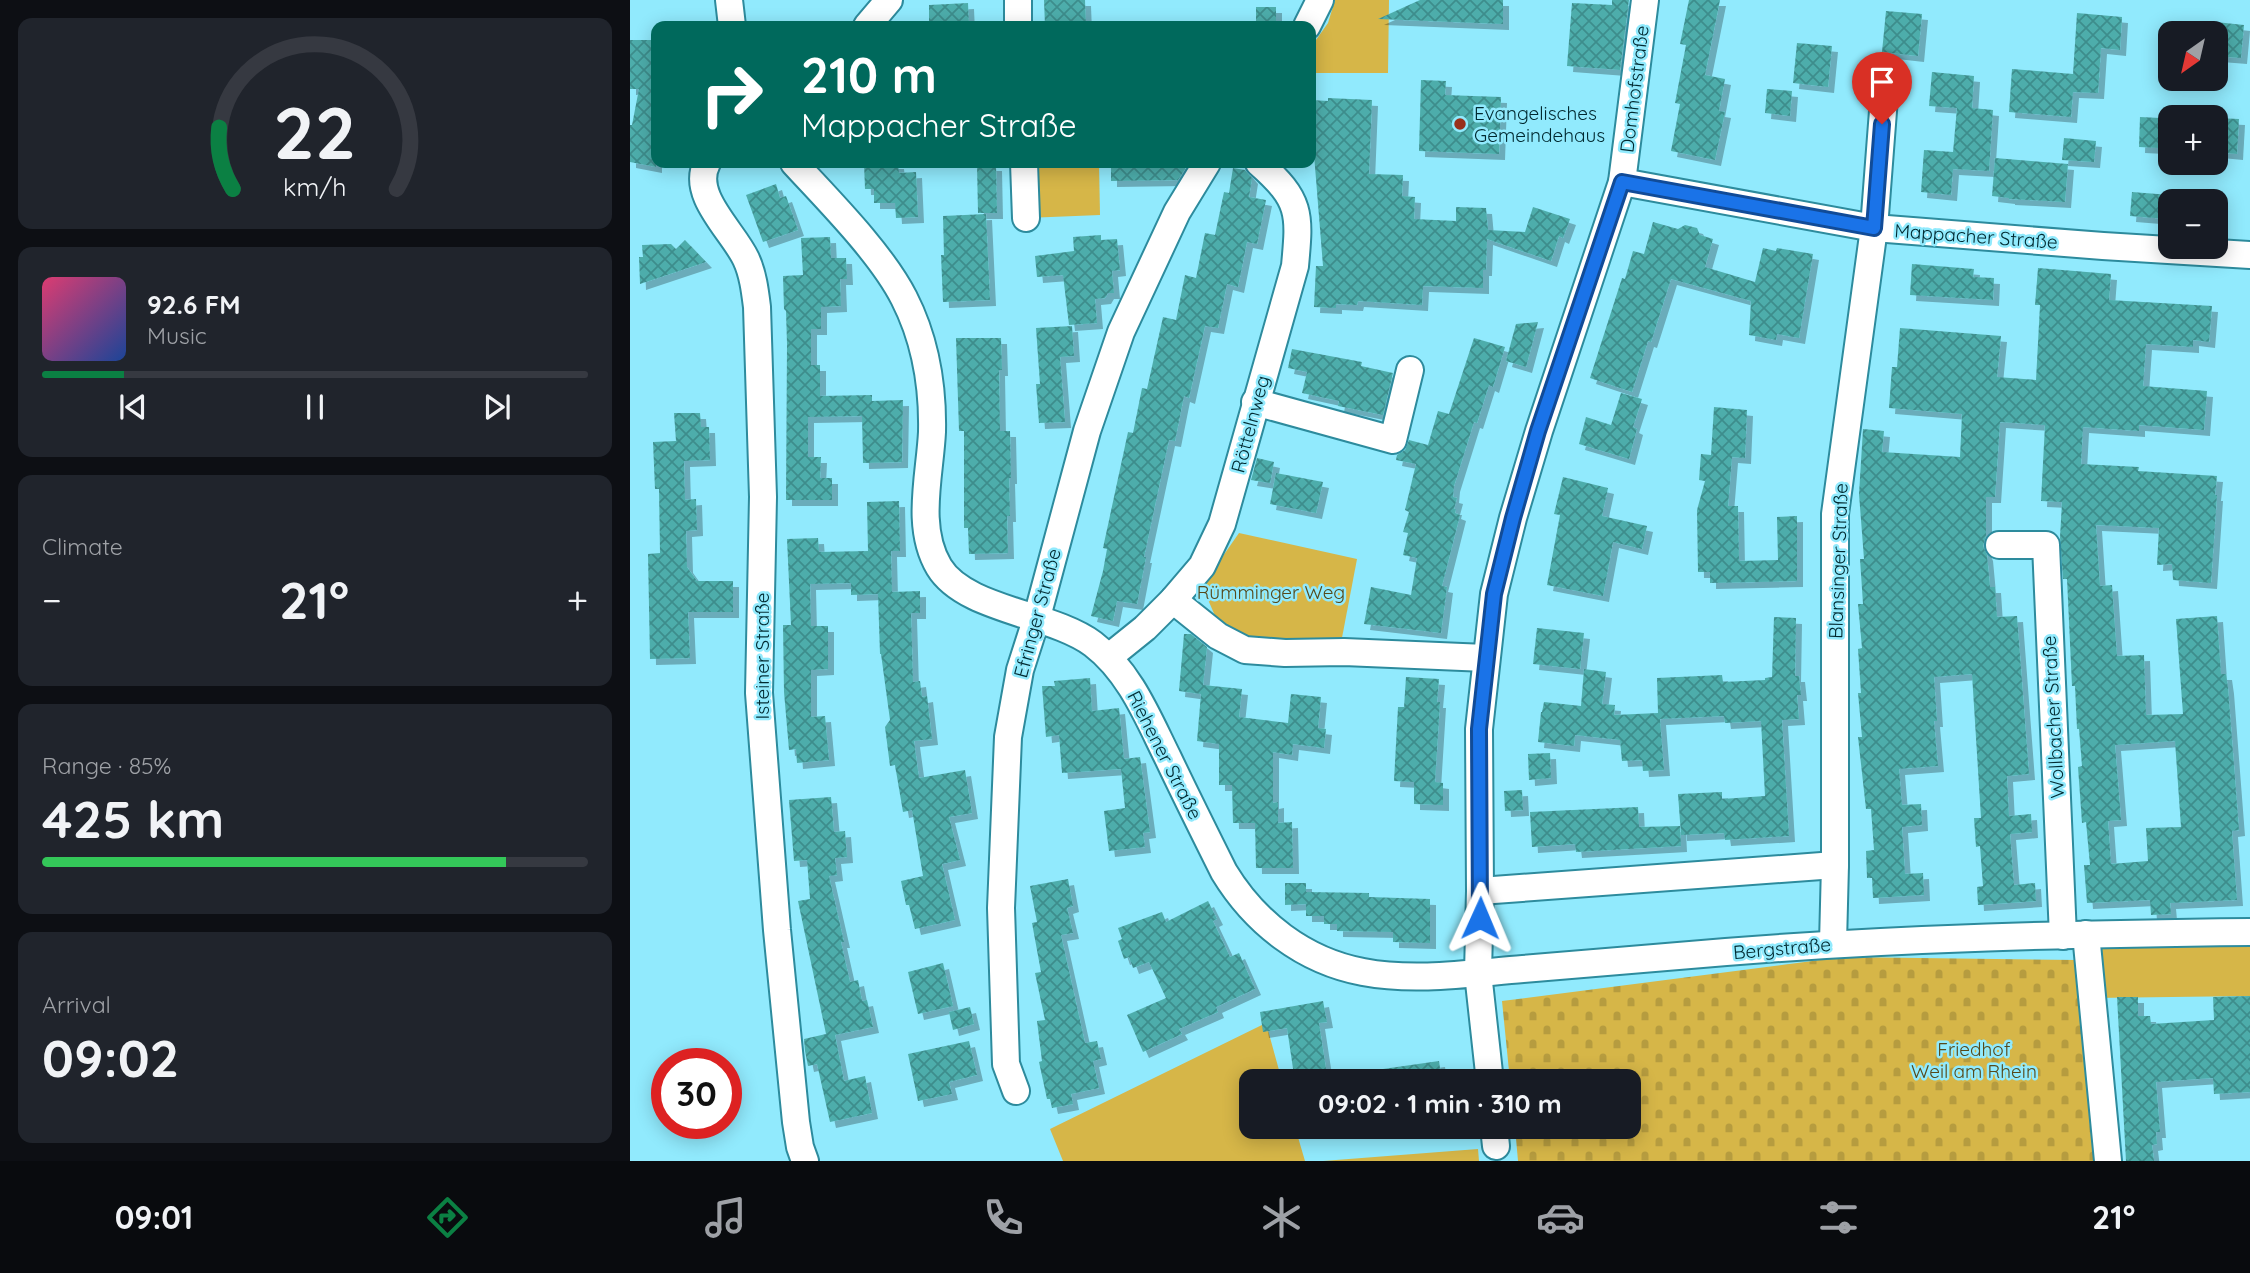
<!DOCTYPE html>
<meta charset="utf-8">
<style>
:root{--surface:#171b24;--page:#20242c;--text:#f1f3f6;--muted:#9ea1a6;--line:#363941;--accent:#0b8043}
body{margin:0;font-family:Quicksand,sans-serif;background:var(--page);color:var(--text);height:100vh;display:flex;flex-direction:column;font-size:26px;white-space:nowrap}
*{box-sizing:border-box;margin:0}
p{font-size:23px;color:var(--muted)}
.icon{flex:none;width:38px;height:38px;fill:none;stroke:currentColor;stroke-width:2;stroke-linecap:round;stroke-linejoin:round}
.map{position:relative;flex:1;overflow:hidden}
.sheet{display:flex;flex-direction:column;gap:18px;padding:18px;background:#0d0f14;width:630px}
.sheet>*{flex:none}
.banner{position:absolute;left:21px;top:21px;width:665px;height:147px;border-radius:14px;box-shadow:0 4px 18px #0003;background:#00695c;color:#fff;overflow:hidden}
.needle{width:46px;rotate:214deg}
.tools{position:absolute;left:1528px;top:21px;display:grid;gap:14px}
.tools a{display:grid;place-items:center;width:70px;height:70px;border-radius:14px;background:var(--surface);box-shadow:0 4px 18px #0003;font-size:35px}
.speed{position:absolute;left:21px;top:1048px;display:flex;gap:14px;font-size:35px;font-weight:700;text-align:center}
.speed>*{display:grid;place-content:center;width:91px;height:91px;border-radius:50%;background:var(--surface);box-shadow:0 4px 18px #0003;line-height:1}
.speed .limit{border:10px solid #d22;background:#fff;color:#111}
.pin{position:absolute;display:grid;place-items:center;width:60px;height:60px;color:#fff;margin:-72px -30px;border-radius:50% 50% 50% 0;rotate:-45deg;box-shadow:0 0 7px #0007}
.pin .icon{rotate:45deg}
.me{position:absolute;width:77px;margin:-38px;rotate:1deg;stroke-linejoin:round;filter:drop-shadow(0 0 5px #0008)}
.turn{display:flex;align-items:center;gap:24px;height:147px;padding:0 35px;font-size:32px}
.turn .icon{width:91px;height:91px;stroke-width:2.5}
.turn b{display:block;font-size:49px;line-height:60px}
.big{font-size:52px;font-weight:700;line-height:1.1}
.sheet .card{flex:1;display:flex;flex-direction:column;justify-content:center;gap:10px;min-width:0;padding:0 24px;border-radius:14px;background:var(--page)}
.sheet .dial{align-items:center;gap:0}
.dial svg{height:182px;overflow:visible;fill:none;stroke:var(--line);stroke-width:7;stroke-linecap:round;text-anchor:middle}
.dial text{fill:var(--text);stroke:none}
.song{display:flex;align-items:center;gap:21px}
.cover{width:84px;height:84px;border-radius:10px;background:linear-gradient(135deg,hsl(340 70% 55%),hsl(220 70% 35%))}
.played{height:7px;border-radius:4px;background:linear-gradient(90deg,var(--accent) 15%,var(--line) 15%)}
.keys{display:flex;justify-content:space-around;direction:ltr}
.heat{display:flex;justify-content:space-between;align-items:center;font-size:38px;direction:ltr}
.charge{height:10px;border-radius:5px;background:linear-gradient(90deg,#34c759 85%,var(--line) 0)}
.trip{position:absolute;left:609px;top:1069px;width:402px;height:70px;border-radius:14px;background:var(--surface);box-shadow:0 4px 18px #0003;font-weight:700;line-height:70px;text-align:center}
.dock{display:flex;height:112px;justify-content:space-around;align-items:center;background:#090b0e;color:var(--muted)}
.dock .icon{width:49px;height:49px}
.dock .current{color:var(--accent)}
.dock b{font-size:32px;color:var(--text)}
main{display:flex;flex:1;min-height:0}
.map>svg:first-child{display:block}
.cemetery{fill:url(#cemetery-stones)}
.green{fill:#d6b648}
.building{fill:url(#building-cross-hatch);fill-rule:evenodd;filter:url(#shadow)}
.lines{fill:none;stroke-linecap:round;stroke-linejoin:round}
.minor-casing{stroke:#2d8b9d;stroke-width:30}
.minor{stroke:#fff;stroke-width:26}
.route-casing{stroke:#114b97;stroke-width:18}
.route{stroke:#1a73e8;stroke-width:12}
.poi-dot{fill:#99301b;stroke:#91eafd;stroke-width:2.5}
.labels{text-anchor:middle;dominant-baseline:central;stroke-width:5;stroke-linejoin:round;paint-order:stroke}
.street-label{font-size:19px;fill:#012930;stroke:#91eafd}
.poi-label{font-size:19px;fill:#012930;stroke:#91eafd;text-anchor:start}
.park-label{font-size:19px;fill:#56491a;stroke:#91eafd}
</style>
<main>
<section class="sheet">
<div class="card dial"><svg viewBox="0 0 100 80">
<path d="M14 69A42 42 0 1 1 86 69"/>
<path d="M14 69A42 42 0 0 1 8 42" stroke="#0b8043"/>
<text x="50" y="56" font-size="32" font-weight="700">22</text>
<text x="50" y="72" font-size="11">km/h</text>
</svg></div>
<div class="card">
<div class="song"><i class="cover"></i><div><b>92.6 FM</b><p>Music</p></div></div>
<div class="played"></div>
<div class="keys"><svg class="icon" aria-label="previous" viewBox="0 0 24 24"><path d="M18 5L8 12l10 7zM5 5v14"/></svg><svg class="icon" aria-label="pause" viewBox="0 0 24 24"><path d="M8 5v14M16 5v14"/></svg><svg class="icon" aria-label="next" viewBox="0 0 24 24"><path d="M6 5l10 7-10 7zM19 5v14"/></svg></div>
</div>
<div class="card"><p>Climate</p>
<div class="heat"><a>−</a><b class="big">21°</b><a>+</a></div>
</div>
<div class="card"><p>Range · 85%</p><b class="big">425 km</b><div class="charge"></div></div>
<div class="card"><p>Arrival</p><b class="big">09:02</b></div>
</section>
<div class="map">
<svg width="1620" height="1161" viewBox="0 0 1620 1161">
<defs>
<pattern id="cemetery-stones" width="16" height="16" patternUnits="userSpaceOnUse" patternTransform="scale(1.75)"><rect width="16" height="16" fill="#d6b648"/><path d="M2 7V4a2 2 0 0 1 4 0v3zM10 15v-3a2 2 0 0 1 4 0v3z" fill="#b69c3f"/></pattern>
<pattern id="building-cross-hatch" width="8" height="8" patternUnits="userSpaceOnUse" patternTransform="scale(1.75)"><rect width="8" height="8" fill="#4eadab"/><path d="M0 0l8 8M0 8l8-8" fill="none" stroke="#3e8d8c"/></pattern>
<filter id="shadow"><feDropShadow dx="6" dy="6" stdDeviation="0" flood-color="#0004"/></filter>
</defs>
<rect width="100%" height="100%" fill="#91eafd"/>
<path class="cemetery" d="M1213,957l234,3 22,201h-581l-3,-34h114v-45l-119,-1 -8,-80z"/>
<g class="green">
<path d="M705,0h54l-1,73h-77v-26l17,-24z"/>
<path d="M394,163h75l1,52 -74,3z"/>
<path d="M609,533l118,26 -16,84h-82l-43,-25 -14,-32z"/>
<path d="M1620,932v64l-157,2 -7,-64z"/>
<path d="M636,1023l16,58 -31,1v45h44l10,34h-242l-13,-32z"/>
<path d="M848,1149l1,12h-156z"/>
</g>
<g class="building">
<path d="M414,0h41l1,26h-41z"/>
<path d="M790,0h83v24l-125,-5z"/>
<path d="M982,0h17l-9,70 -53,-4 5,-63 40,2z"/>
<path d="M1059,0h31l-15,75 20,4 -6,32 6,1 -10,48 -44,-9 9,-47 -5,-1 11,-58 -6,-1z"/>
<path d="M338,3l1,23h-40v-21z"/>
<rect x="626" y="7" width="20" height="19"/>
<path d="M1256,11l36,3 -4,42 -36,-4z"/>
<path d="M1447,13l45,4 -2,33 -19,-2 -3,45 -25,-1 -2,25 -62,-5 3,-43 61,5z"/>
<path d="M1586,22l28,3 -3,33 -25,-2z"/>
<path d="M0,40h26v127l-26,-5v-37h2l7,-36h-9z"/>
<path d="M1167,43l35,3 -4,41 -35,-4z"/>
<path d="M1302,72l42,4 -2,32 21,2 -4,61 -36,-2 -2,26 -30,-3 3,-42 29,2 4,-44 -28,-2z"/>
<path d="M791,80l25,1 -1,14 56,2 -2,57 -80,-3z"/>
<path d="M1137,89l25,2 -2,25 -25,-3z"/>
<path d="M698,98l44,2 -3,74 34,1 -1,21 13,1 -1,22 42,2v-14l30,1 2,22 37,2 8,-25 37,12 -7,19 -4,-2 -8,25 -64,-22 -1,31h-3v18l-60,-2 -1,19 -64,-4 -1,4 -21,-1v4l-22,-1 2,-41h7l-10,-124 -2,-1v-41l17,1z"/>
<path d="M1510,117l20,1 -1,30 -20,-1z"/>
<path d="M1586,118l23,1 -2,35 -21,-2z"/>
<path d="M1434,138l32,3 -2,21 -32,-2z"/>
<path d="M1365,158l73,6 -3,38 -56,-3v-1l-17,-2z"/>
<path d="M234,163h34l1,10 17,-1 2,45 -22,1 -1,-15h-21v-14h-9z"/>
<path d="M481,163h78l-11,17 -67,1z"/>
<path d="M347,165h19l1,48h-19z"/>
<path d="M603,168l12,2 7,8 -3,19 17,3 -9,44 -10,-2 -9,45 -11,-3 -9,44 -13,-2 -16,72 -5,-2 -9,45 -6,-1 -25,117h2l-9,47 -20,-3 -4,20 -22,-5 12,-45 4,-22 -4,-1 25,-116 5,1 9,-45 5,1 16,-72 13,3 9,-45 11,3 9,-45 10,2 9,-43 5,1z"/>
<path d="M146,184l4,14 6,-2 12,34 -35,12 -17,-47z"/>
<path d="M1502,192l38,3v18h-2l-1,6 -37,-3z"/>
<path d="M356,214l4,86 -47,2 -2,-47h3l-1,-39z"/>
<path d="M1023,222l25,7 7,-4 12,3 3,7 13,4 -8,28 50,15 8,-34 13,3 1,-3 36,6 -14,84 -22,-4 -1,6 -27,-5 2,-34 -80,-22 -20,63 -3,-1 -16,51 -42,-14 32,-100 3,1 8,-28 11,3z"/>
<path d="M471,235v5l16,-1 3,31 -8,1 2,22h-6l-3,5 -10,1 2,24 -28,2 -6,-50 -26,2 -2,-21 39,-5 -1,-14z"/>
<path d="M200,237l1,21h15l1,21h-7l1,27 -20,1v22h-10v36h9v31l52,-1v6l31,-1 -1,62 -39,1 -1,-47 -54,1v40h13l-1,21h12v22h-46l1,-156 -1,-33 -2,-2 -1,-33 20,-1 -2,-37z"/>
<path d="M55,240l21,22 -66,22 -1,-27h4l-1,-12 29,-1 5,5z"/>
<path d="M1282,264l62,5 -1,8 21,1 -1,22 -83,-5z"/>
<path d="M1408,268l73,6 -2,26 103,6 -3,36 -16,-2v7l-47,-3 -3,42 64,5 -3,39 -65,-5v6l-56,-4 -2,37 58,3 -1,4 79,5 -2,19h2l-6,88 -38,-3 -1,-16 -15,1 2,-37 -63,-3 4,61 12,-1 5,71 27,-1 2,60 37,-1 -7,-95 41,-3 4,58h5l2,14 11,142 -7,1 5,69 -67,3 1,11 -20,1 -1,-15 -63,3 -3,-38h6l-4,-43 -4,1 -4,-56 4,-1 -3,-37h-2l-2,-43h-3l-5,-107h-4l-3,-42 2,-35 -21,-1 4,-76 -45,-3 -5,75h-9v39l-3,10 4,9 3,32h5l2,30 20,-1 12,158 -22,2 2,40 22,-2 1,18 -22,2 4,51 21,-2 1,18 -58,4 -1,-18 6,-1 -3,-40 -4,1 -2,-29h7l-9,-144 -38,3 3,44h-3l4,45 -39,3 3,36 19,-1 1,21 -20,2 3,47 18,-1 1,22 -51,3 -1,-20h-5l-1,-27 8,-1 -3,-41h-5l-8,-72h4l-4,-44h3l-3,-44 4,-1 -4,-44h5l-3,-45h4l-5,-65 4,-65 21,2 -2,21 78,5 2,-43 -73,-6 3,-41h5l3,-39 101,8 -4,41 39,3 4,-75h-5zM1545,741l6,86 -35,1 2,33 -37,3 -3,-43 13,-1 -6,-75z"/>
<path d="M908,322l-12,45 -20,-6 10,-37z"/>
<path d="M442,326l2,30 -14,1 5,65 -26,1 -3,-39h4l-4,-56z"/>
<path d="M326,338h45l1,32h-3l1,61h10l1,47h-2l1,38h-3l1,37 -39,1 -1,-26h-4v-97h-5z"/>
<path d="M844,338l31,9 -12,40 -4,-2 -12,38 -3,-1 -20,64 -1,11 4,1 -3,11h2l-1,4 5,2 -18,71 5,1 -6,46 -77,-9 7,-37 40,8 6,-37 -14,-3 5,-22 -5,-1 6,-20 -4,-2 11,-46 -20,-4 1,-5 8,-5 4,-10 19,5 10,-34 11,3z"/>
<path d="M662,349l70,13 -1,4 32,7 -10,42 -45,-9 1,-5 -37,-8 5,-21 -19,-4z"/>
<path d="M991,393l21,6 -9,28 4,2 -8,30 -50,-15 7,-27 25,8z"/>
<path d="M1084,407l33,3 -2,48 -13,-1 -4,49h10l1,55 39,-1 -1,-43 20,-1v65l-87,2v-11h-12l-1,-62 8,-29 -6,-1 2,-26 10,1z"/>
<path d="M44,413h26l1,14h8l1,33 -26,1 1,39 11,-1 1,31 -11,1 1,36 10,14h36v31h-45l2,46 -40,1 -2,-105 12,-1 -1,-64h-4l-2,-47 23,-1z"/>
<path d="M627,458l17,4 -4,21 -19,-3z"/>
<path d="M646,473l47,9 -7,31 -46,-9z"/>
<path d="M933,477l45,11 -6,28 45,10 -5,23 -29,-7 -10,54 -56,-11 13,-70 -6,-1z"/>
<path d="M269,501l1,50h-9l1,41 28,-1v22h-9l2,69 7,-1 2,16 5,-1 5,43 -18,2 5,37 46,-8 7,43 -23,4 11,43 -18,4 13,56 -40,9 -6,-24h-3l-5,-24 22,-5 -11,-66 -9,2 -8,-47 -5,1 -5,-39 5,-7 -9,-66h-1l-2,-60 -27,1v-12l-41,1 1,42h17v43l-17,1v47l14,-1 4,44 -32,3 -1,-14 -7,1 -5,-58 -1,-67h8l-4,-86 31,-1 1,14 49,-1 -1,-49z"/>
<path d="M1144,617l22,1 -1,58h4l2,19h-4l2,24 -17,1 7,116 -64,4 -1,-7 -43,2 -3,-41 44,-2v7l43,-3 -4,-75 -36,2 -1,-7 -64,3 4,51 -21,1 -1,-11 -20,1 -2,-21 -45,-5 -1,11 -36,-4 3,-30h1l2,-10 37,4 3,-37 22,3 -4,32 13,1 -1,10 44,-2 -1,-35 65,-3 1,7 42,-2v-2l7,-1z"/>
<path d="M907,628l47,5 -4,36 -47,-5z"/>
<path d="M554,634h7l16,13 -4,38 39,4 -3,28 49,6 3,-29 30,3 -3,31 8,1 -2,19 -31,-4 -1,11 -19,-3v51l5,-1v21l14,-1 1,46h-37l-1,-45h-22l-1,-38h-13v-41l-22,-3 4,-47 -22,-3z"/>
<path d="M776,677l33,2 -2,23h3l-5,80 8,1v22l-29,-1v-22l-20,-1 4,-74h6z"/>
<path d="M460,678l2,33 27,-3 5,51 16,-2 10,75 -7,1 2,14 -36,4 -5,-40 21,-3 -4,-39 -59,4 -3,-38 -13,2 -4,-51h13l-1,-5z"/>
<path d="M920,753l1,25 -22,2 -1,-26z"/>
<path d="M892,790l1,20 -18,1 -1,-20z"/>
<path d="M201,797l3,35 11,-1 2,26 -12,1 2,17 -8,1 15,66h-3l9,40 8,-2 4,21 5,-1 6,27 -38,8 9,46 21,-5 7,37 -42,9 -13,-58 -9,2 -3,-15 -1,-12 22,-5 -28,-133 12,-2 -3,-39 -13,1 -5,-61z"/>
<path d="M1008,807l1,20 41,-1 1,20 -105,6 -1,-8 -43,3 -2,-35z"/>
<path d="M438,879l5,27 -6,2 6,25 -12,2 24,108 12,-2 4,18 -8,2 6,27 -28,6 2,10 -21,4 -2,-9h-3l-8,-37 3,-1 -5,-40 8,-1 -10,-47 6,-1 -9,-49 5,-1 -7,-36z"/>
<path d="M655,883h21v14v-5l63,1v4l61,2v44l-37,-1v-10l-56,-1v-7h-13v-8h-18v-12l-21,1z"/>
<path d="M578,901l9,18 -4,2 17,36 9,-4 16,36 -39,18 2,5 -39,17 3,5 -39,18 -16,-37 39,-17 -17,-36 -16,6 -4,-11 -5,2 -6,-18 4,-2 -4,-11 44,-16 4,10z"/>
<path d="M313,963l10,43 -35,8 -10,-42z"/>
<path d="M1620,996v96l-36,2 -1,-16 -57,4 4,50h-4l1,12 -5,1 2,16h-28l-9,-164h21v19h12l1,8 63,-4 -1,-23z"/>
<path d="M693,1001l4,21 -8,1 9,59h-33l-8,-54 -24,4 -3,-20z"/>
<path d="M340,1007l4,17 -21,6 -4,-18z"/>
<path d="M339,1041l8,34 -28,7 3,12 -34,7 -10,-47z"/>
<path d="M809,1061l3,21h-65l-1,-12z"/>
</g>
<g class="lines">
<defs>
<g id="minor">
<path d="M99,0l3,26"/>
<path d="M388,0v26"/>
<path d="M237,26l22,-26"/>
<path d="M677,26l13,-26"/>
<path d="M77,163c-17,32 26,68 39,96 7,15 9,32 11,48l6,190 -4,196 18,237 19,192 4,25 5,14"/>
<path d="M164,163c35,38 87,90 110,135 21,41 29,88 28,134 -2,43 -17,95 7,135 26,43 112,46 154,77 37,28 55,74 75,114 18,38 37,76 56,114 31,51 80,89 139,100 52,10 109,1 160,-3 68,-6 135,-11 203,-17 174,-14 349,-18 524,-20"/>
<path d="M394,163l2,55"/>
<path d="M992,182l252,46 229,18 147,9"/>
<path d="M625,402l138,38 17,-70"/>
<path d="M1369,545h47l17,391"/>
<path d="M543,600l45,36 27,14 40,3 59,-1 142,6"/>
<path d="M479,657l36,-29 28,-28 29,-34 20,-42 73,-258c5,-53 6,-66 -36,-103"/>
<path d="M850,891l355,-26"/>
<path d="M1456,934l22,227"/>
<path d="M1203,943l2,-78v-351l39,-286 10,-130"/>
<path d="M860,1082l-12,-109 2,-82 -1,-162 15,-135 19,-76 26,-87 83,-249 23,-182"/>
<path d="M386,1091l-10,-27 -5,-156 7,-171 12,-67 17,-53 50,-186 34,-99 56,-120 30,-49"/>
<path d="M864,1127l2,19"/>
</g>
</defs>
<use href="#minor" class="minor-casing"/>
<use href="#minor" class="minor"/>
</g>
<g class="lines">
<defs>
<path id="route" d="M850,918l-1,-189 15,-135 19,-76 25,-87 84,-249 252,46 8,-104"/>
</defs>
<use href="#route" class="route-casing"/>
<use href="#route" class="route"/>
</g>
<circle class="poi-dot" cx="830" cy="124" r="7"/>
<g class="labels">
<g class="street-label">
<text transform="translate(1004 89) rotate(-83)">Domhofstraße</text>
<text transform="translate(1346 236) rotate(4)">Mappacher Straße</text>
<text transform="translate(620 424) rotate(-75)">Röttelnweg</text>
<text transform="translate(1208 561) rotate(-88)">Blansinger Straße</text>
<text transform="translate(407 613) rotate(-75)">Efringer Straße</text>
<text transform="translate(132 656) rotate(-90)">Isteiner Straße</text>
<text transform="translate(1423 717) rotate(-93)">Wollbacher Straße</text>
<text transform="translate(535 755) rotate(63)">Riehener Straße</text>
<text transform="translate(1152 948) rotate(-5)">Bergstraße</text>
</g>
<g class="poi-label">
<text x="844" y="113">Evangelisches<tspan x="844" dy="22">Gemeindehaus</tspan></text>
</g>
<g class="park-label">
<text x="641" y="592">Rümminger Weg</text>
<text x="1344" y="1049">Friedhof<tspan x="1344" dy="22">Weil am Rhein</tspan></text>
</g>
</g>
</svg>
<div class="tools">
<a><svg class="needle" viewBox="-14 -14 28 28"><path d="M0-13l5 13h-10z" fill="#e53935"/><path d="M0 13l5-13h-10z" fill="#9ea1a6"/></svg></a>
<a>+</a>
<a>−</a>
</div>
<div class="speed"><div class="limit">30</div></div>
<div class="pin" style="left:1252px;top:124px;background:#d93025"><svg class="icon" aria-label="arrive" viewBox="0 0 24 24"><path d="M6 21V4h12l-3 4 3 4H6"/></svg></div>
<svg class="me" style="left:850px;top:918px" viewBox="-20 -20 40 40"><path d="M0-17L14 15 0 8-14 15z" fill="#1a73e8" stroke="#fff" stroke-width="4"/></svg>
<div class="trip">09:02 · 1 min · 310 m</div>
<div class="banner">
<div class="turn"><svg class="icon" aria-label="right" viewBox="0 0 24 24"><path d="M7 20v-9h11M14 6l5 5-5 5"/></svg><div><b>210 m</b>Mappacher Straße</div></div>
</div>
</div>
</main>
<nav class="dock">
<b>09:01</b>
<svg class="icon current" aria-label="directions" viewBox="0 0 24 24"><path d="M12 3l9 9-9 9-9-9zM9 14v-3h6M13 9l2 2-2 2"/></svg>
<svg class="icon" aria-label="music" viewBox="0 0 24 24"><path d="M9 18V5l10-2v13"/><circle cx="6" cy="18" r="3"/><circle cx="16" cy="16" r="3"/></svg>
<svg class="icon" aria-label="phone" viewBox="0 0 24 24"><path d="M5 4h4l2 5-3 2q2 4 5 5l2-3 5 2v4C11 20 4 13 5 4z"/></svg>
<svg class="icon" aria-label="climate" viewBox="0 0 24 24"><path d="M12 3v18M4 7l16 10M4 17L20 7"/></svg>
<svg class="icon" aria-label="car" viewBox="0 0 24 24"><path d="M5 17H2v-5l4-1 3-4h7l3 4 3 1v5h-3M9 17h6M6 11h13"/><circle cx="7" cy="17" r="2"/><circle cx="17" cy="17" r="2"/></svg>
<svg class="icon" aria-label="filters" viewBox="0 0 24 24"><path d="M4 7h16M4 17h16"/><circle cx="9" cy="7" r="2"/><circle cx="15" cy="17" r="2"/></svg>
<b>21°</b>
</nav>
